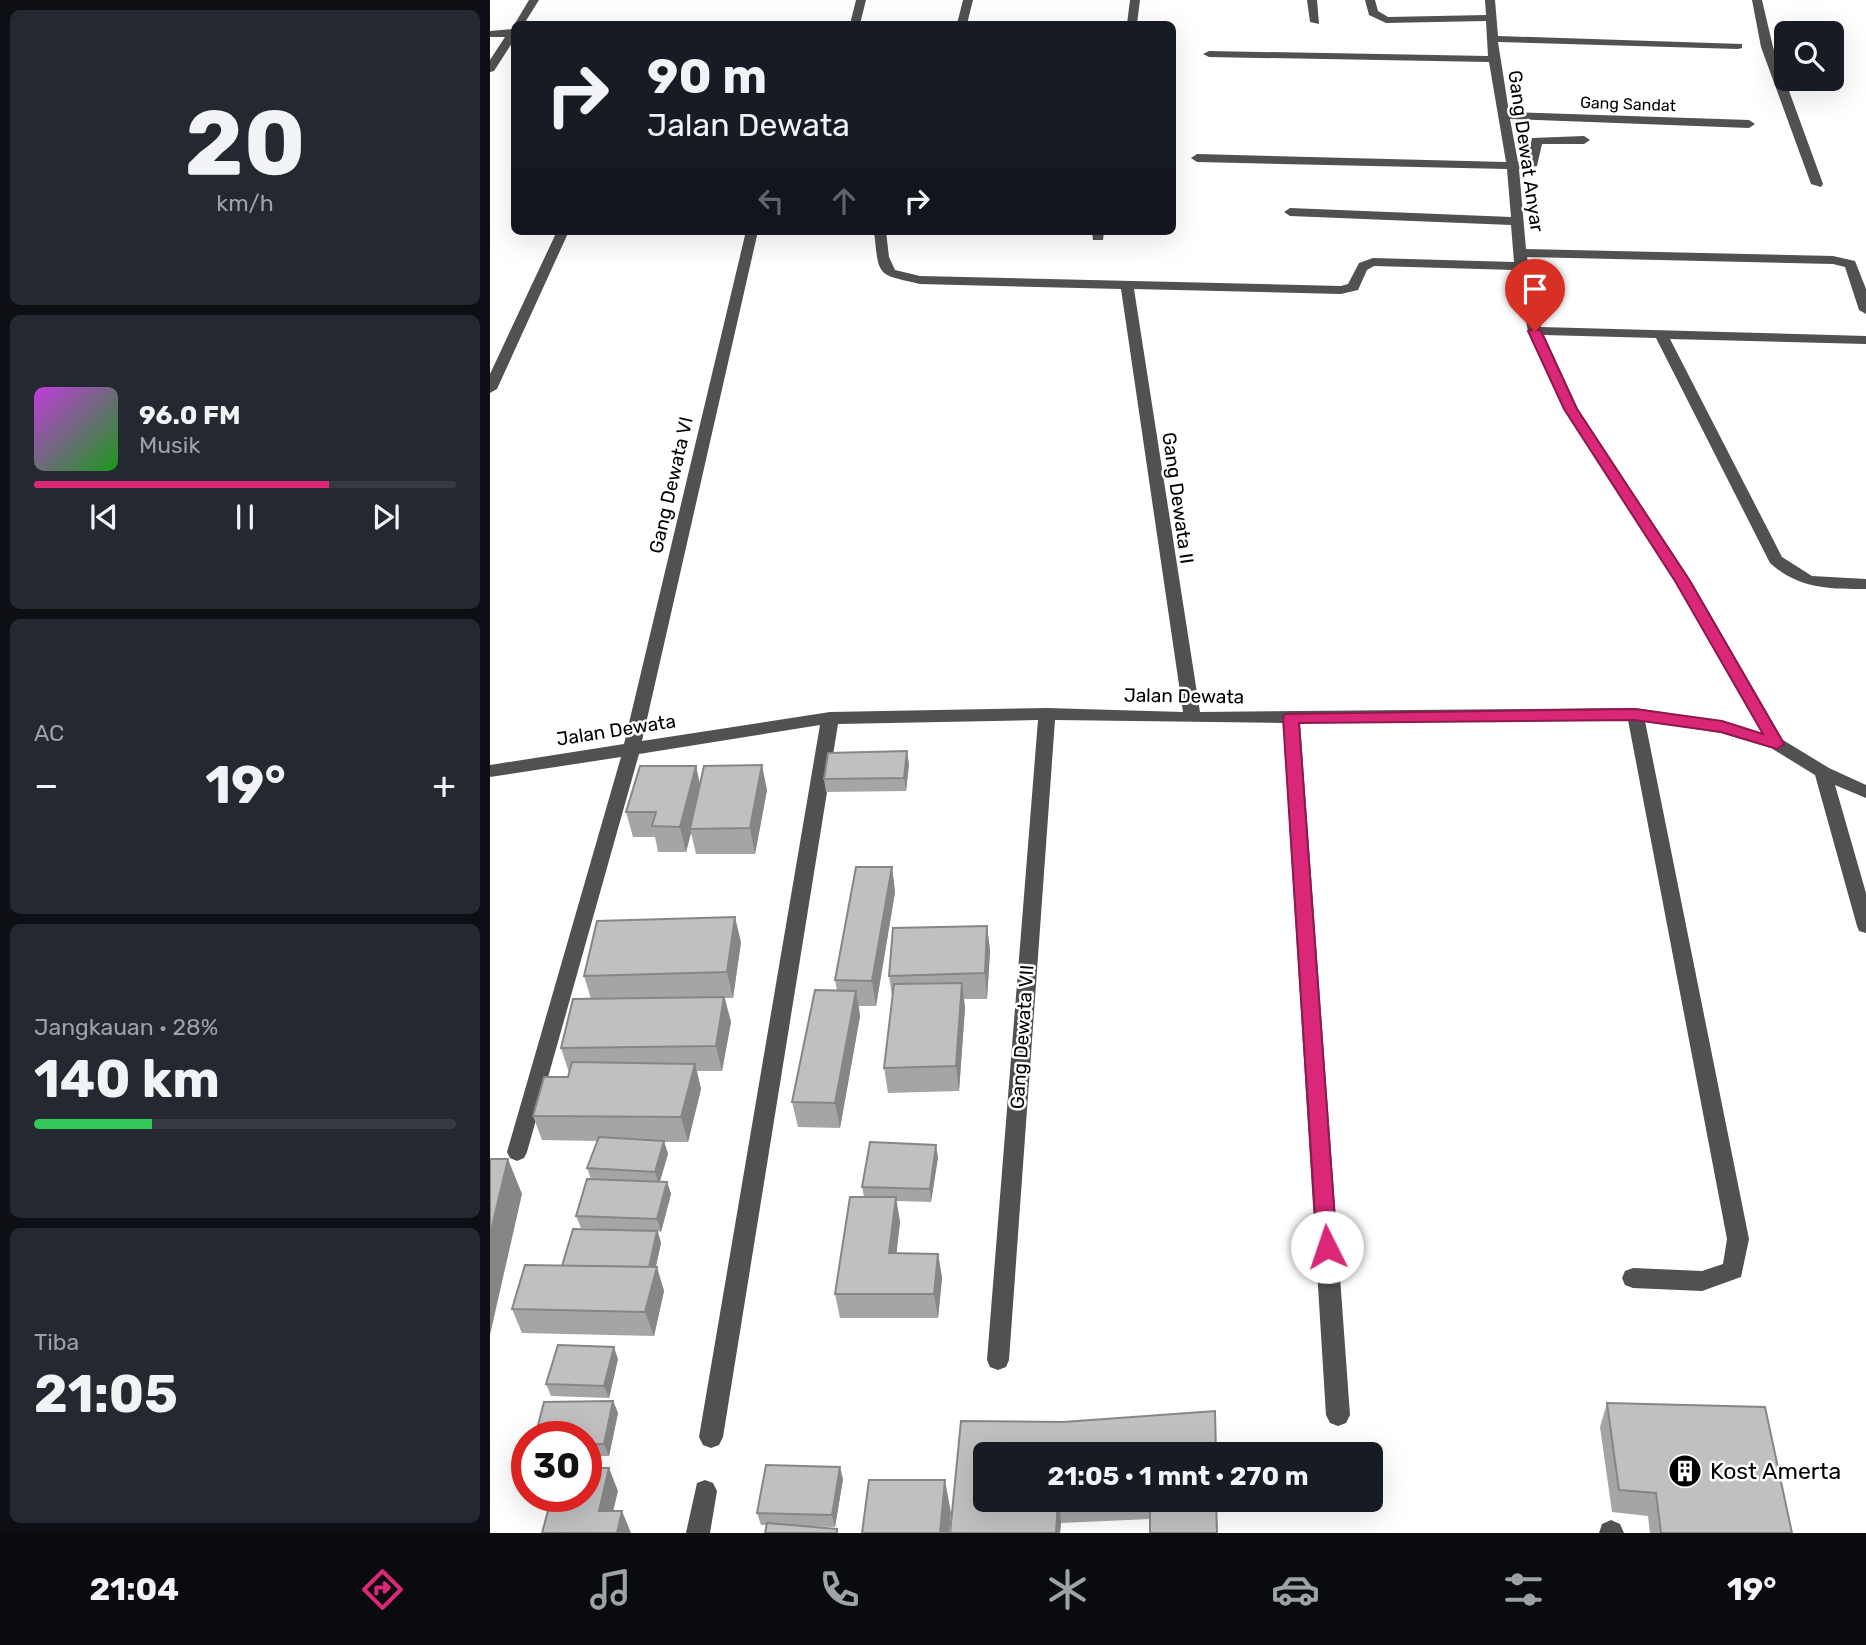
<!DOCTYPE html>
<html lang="id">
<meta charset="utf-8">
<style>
:root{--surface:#171b24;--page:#242831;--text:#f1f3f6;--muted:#9ea1a6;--line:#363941;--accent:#db2777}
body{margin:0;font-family:Rubik,sans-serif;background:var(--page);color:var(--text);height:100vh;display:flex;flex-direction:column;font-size:26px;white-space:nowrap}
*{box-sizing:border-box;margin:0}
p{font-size:23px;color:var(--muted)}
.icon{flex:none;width:38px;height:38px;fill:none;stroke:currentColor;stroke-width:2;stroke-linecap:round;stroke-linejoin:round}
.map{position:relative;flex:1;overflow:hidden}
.panel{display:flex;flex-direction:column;gap:10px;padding:10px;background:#0d0f14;width:490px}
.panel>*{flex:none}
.guide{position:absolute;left:21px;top:21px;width:665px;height:214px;border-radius:10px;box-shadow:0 7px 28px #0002;background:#171b24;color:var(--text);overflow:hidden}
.buttons{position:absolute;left:1284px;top:21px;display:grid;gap:14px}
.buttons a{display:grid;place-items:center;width:70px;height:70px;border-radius:10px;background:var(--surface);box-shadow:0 7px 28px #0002;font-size:35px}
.speed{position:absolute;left:21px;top:1421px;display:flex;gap:14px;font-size:35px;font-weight:700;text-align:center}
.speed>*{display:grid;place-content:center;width:91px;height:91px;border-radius:50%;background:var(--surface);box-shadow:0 7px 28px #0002;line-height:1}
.speed .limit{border:10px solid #d22;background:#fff;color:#111}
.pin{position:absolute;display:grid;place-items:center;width:60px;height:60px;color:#fff;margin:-72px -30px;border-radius:50% 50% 50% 0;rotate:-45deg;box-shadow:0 0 7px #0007}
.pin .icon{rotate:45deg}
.me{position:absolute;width:77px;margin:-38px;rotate:356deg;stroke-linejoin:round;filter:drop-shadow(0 0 5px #0008)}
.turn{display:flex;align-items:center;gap:24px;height:147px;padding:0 21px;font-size:32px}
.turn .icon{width:91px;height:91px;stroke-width:2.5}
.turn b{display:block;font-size:49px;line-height:60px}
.lanes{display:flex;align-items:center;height:66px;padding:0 21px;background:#0003;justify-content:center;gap:35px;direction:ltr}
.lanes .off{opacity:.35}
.big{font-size:52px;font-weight:700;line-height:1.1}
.panel .card{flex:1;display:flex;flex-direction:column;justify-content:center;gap:10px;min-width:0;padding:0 24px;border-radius:10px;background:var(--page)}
.panel .dial{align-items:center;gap:0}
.dial b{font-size:91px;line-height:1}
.song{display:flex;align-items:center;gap:21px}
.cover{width:84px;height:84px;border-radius:10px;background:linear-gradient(135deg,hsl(290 70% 55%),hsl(120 70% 35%))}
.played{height:7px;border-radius:4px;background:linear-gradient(90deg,var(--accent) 70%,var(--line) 70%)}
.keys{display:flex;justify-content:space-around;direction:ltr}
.heat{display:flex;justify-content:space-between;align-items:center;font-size:38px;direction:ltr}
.charge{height:10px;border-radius:5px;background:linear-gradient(90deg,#34c759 28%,var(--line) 0)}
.trip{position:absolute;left:483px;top:1442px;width:410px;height:70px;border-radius:10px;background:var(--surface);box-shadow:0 7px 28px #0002;font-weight:700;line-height:70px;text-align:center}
.menu{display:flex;height:112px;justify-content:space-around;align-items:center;background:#090b0e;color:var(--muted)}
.menu .icon{width:49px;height:49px}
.menu .active{color:var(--accent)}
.menu b{font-size:32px;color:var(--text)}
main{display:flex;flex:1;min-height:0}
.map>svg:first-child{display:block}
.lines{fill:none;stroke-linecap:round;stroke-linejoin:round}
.minor{fill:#515151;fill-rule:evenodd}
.wall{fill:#a5a5a5}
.shaded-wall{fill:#868686}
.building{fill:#c0c0c0;stroke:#868686;stroke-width:2}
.route{fill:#db2777;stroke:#8e194d;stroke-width:2}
.labels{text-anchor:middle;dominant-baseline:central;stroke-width:5;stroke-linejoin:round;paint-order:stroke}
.far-street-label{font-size:16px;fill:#000;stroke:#fff}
.street-label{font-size:19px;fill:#000;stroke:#fff}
.near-poi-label{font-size:23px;fill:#000;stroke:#fff;text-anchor:start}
</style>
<main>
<section class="panel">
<div class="card dial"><b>20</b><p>km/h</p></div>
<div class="card">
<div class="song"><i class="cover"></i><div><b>96.0 FM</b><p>Musik</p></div></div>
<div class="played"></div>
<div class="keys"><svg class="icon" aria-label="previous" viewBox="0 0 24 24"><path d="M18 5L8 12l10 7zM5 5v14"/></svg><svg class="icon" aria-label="pause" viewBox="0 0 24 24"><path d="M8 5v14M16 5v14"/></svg><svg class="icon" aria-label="next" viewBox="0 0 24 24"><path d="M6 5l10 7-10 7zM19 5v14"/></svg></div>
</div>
<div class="card"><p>AC</p>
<div class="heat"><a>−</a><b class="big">19°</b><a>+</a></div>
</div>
<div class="card"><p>Jangkauan · 28%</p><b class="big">140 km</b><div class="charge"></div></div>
<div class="card"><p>Tiba</p><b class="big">21:05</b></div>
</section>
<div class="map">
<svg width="1376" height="1533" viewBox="0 0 1376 1533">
<rect width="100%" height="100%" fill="#fff"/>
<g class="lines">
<g class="minor">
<path d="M39,0h10l-15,24 -10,1z"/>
<path d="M366,0h10l-6,24h-10z"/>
<path d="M473,0h10l-6,24h-10z"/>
<path d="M640,0h10l-3,24h-10z"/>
<path d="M817,0h10l2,24 -9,-2z"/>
<path d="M875,0h10l3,11 10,6 98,-2 -1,-15h10l3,36 244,8v4l-4,1 -240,-7 11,70 240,8 6,4 -6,4 -239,-9 8,43 9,-1 5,-23 52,-2 6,4 -6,4h-42l-5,22 -18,3 7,80 307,7 22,5 11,28v25l-7,-4 -14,-43 -12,-3 -306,-7 14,70 325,9v8l-196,-5 112,218 30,19 54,3v10c-37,0 -67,0 -96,-26l-114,-225 -112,-3 34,74 113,172 92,159 46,28 37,17v13l-31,-13 31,108v40l-7,-2 -2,-5 -42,-151 -44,-27 -50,-15 -76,-12 104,518 -8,38 -39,14 -69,-3 -8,-3 -3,-7 3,-7 8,-3 69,3 21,-7 4,-25 -99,-519 -328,3 50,692 -4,8 -8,3 -8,-3 -4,-8 -43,-692 -228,-3 -46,640 -3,7 -8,3 -8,-3 -3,-7 51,-640 -200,4 -115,713 -4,8 -8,3 -8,-3 -4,-8 121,-712 -181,29 -112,398 -3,6 -7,3 -7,-3 -3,-6 114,-395 -131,20v-12l134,-21 122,-513h12l-116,510 188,-29 217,-4 136,4 -62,-423 -201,-5c-44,-10 -41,-7 -46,-53h12l3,26 6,13 25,6 421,10 7,-2 11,-21 14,-5 141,4 -3,-37 -221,-9 -6,-4 6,-4 221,9 -4,-48 -310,-7 -6,-4 6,-4 309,8 -17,-100 -280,-5 -6,-3 6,-3 279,5 -2,-35 -100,2 -17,-8zM884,266l141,4 13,61 36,78 111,172 87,152 -40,-12 -87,-13 -435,4 -66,-423 207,5 17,-4 9,-20z"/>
<path d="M1262,0h10l11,47 50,137 -2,3 -10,-3 -50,-137z"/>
<path d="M24,29v11l-20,31 -4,1v-12l15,-23h-15v-6z"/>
<path d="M67,231h12l-72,158 -7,4v-19z"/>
<path d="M602,231h12l-1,9h-10z"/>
<path d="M215,1480l8,3 4,8 -7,42h-24l11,-50z"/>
<path d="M1121,1520l9,4 4,9h-25l3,-9z"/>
</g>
</g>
<g class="wall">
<path d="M419,764l-3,27 -80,1 -2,-13z"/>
<path d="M206,766l4,18 67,6 -12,64h-59l-5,-21 -5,19h-28l-3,-15h-22l-7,-25z"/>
<path d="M402,867l3,25 -19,114h-17l1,10 -20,112 -42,-1 -6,-25 45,-111 -2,-11z"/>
<path d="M497,926l3,25 -3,48h-23l1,9 -6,83 -71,2 -4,-25 8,-72 -3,-20z"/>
<path d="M251,942l-8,56h-8l6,24 -9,49h-25l4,18 -13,53h-24l4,12 -8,27 7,1 4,12 -10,38 -3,-1 3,12 -5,24 8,24 -10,45 -132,-3 -10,-24 50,-43 74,-35 -55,-3 -5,-12 15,-37 -4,-11 10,-27 -55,-1 -9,-24 35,-39 1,-4 -8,-25 30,-49 -7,-23z"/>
<path d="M448,1157l-7,45 -35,-1 4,21 -4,31 42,1 4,24 -4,40h-98l-5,-24 29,-97 -2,-10z"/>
<path d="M128,1359l-9,39 -58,-2 -5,-12z"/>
<path d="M123,1401l5,12 -9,43h-23v-19z"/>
<path d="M1117,1403l185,130h-142l-2,-17 -36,-4 -12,-85z"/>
<path d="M353,1479l-8,48 -74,-2 -4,-12z"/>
<path d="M495,1500h231l-66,19 -89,4 -1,10h-110z"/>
</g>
<g class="shaded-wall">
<path d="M417,751l2,13 -3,27 -2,-13z"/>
<path d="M272,765l5,25 -12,64 -5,-26z"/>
<path d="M206,766l5,26 -11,37 1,4 -5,19 -6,-25z"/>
<path d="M402,867l3,25 -19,114 -4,-25z"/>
<path d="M245,917l6,25 -8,56 -6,-26z"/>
<path d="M497,926l3,25 -3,48 -2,-26z"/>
<path d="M472,983l3,25 -6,83 -3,-25z"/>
<path d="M366,991l4,25 -20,112 -5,-25z"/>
<path d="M234,997l7,25 -9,49 -6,-25z"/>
<path d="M205,1064l6,25 -13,53 -7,-25z"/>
<path d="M174,1141l4,13 -9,30 -4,-12z"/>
<path d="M446,1145l2,12 -7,45 -1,-13z"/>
<path d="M18,1159l14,35 -32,141v-100z"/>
<path d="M177,1182l4,12 -10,38 -4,-13z"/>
<path d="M406,1197l4,25 -6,55 -5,-24z"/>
<path d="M167,1231l4,12 -9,40 -4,-12z"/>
<path d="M448,1254l4,24 -4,40 -4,-24z"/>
<path d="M167,1267l7,24 -10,45 -9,-24z"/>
<path d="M124,1347l4,12 -9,39 -5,-12z"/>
<path d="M123,1401l5,12 -9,43 -5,-12z"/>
<path d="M350,1467l3,12 -8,48 -3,-12z"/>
<path d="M119,1468l9,23 -10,42 -9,-22z"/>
<path d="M455,1480l6,33 -2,20h-9z"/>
<path d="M568,1500h1l2,23 -1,10h-4z"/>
<path d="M132,1511l9,22h-14z"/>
</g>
<g class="building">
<path d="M417,751l-3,27 -80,1 4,-26z"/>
<path d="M272,765l-12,63 -60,1 14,-63z"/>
<path d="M150,766h56l-16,61 -28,-1 4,-14h-30z"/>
<path d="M366,867h36l-20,114 -37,-1z"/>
<path d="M245,917l-8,55 -143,4 13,-55z"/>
<path d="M497,926l-2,47 -96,3 4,-48z"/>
<path d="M472,983l-6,83 -72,2 10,-84z"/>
<path d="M325,990l41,1 -21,112 -43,-1z"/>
<path d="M234,997l-8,49 -155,2 12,-49z"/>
<path d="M82,1062l123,2 -14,53 -148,-1 11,-39h24z"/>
<path d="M109,1137l65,4 -9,31 -68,-4z"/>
<path d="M380,1142l66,3 -6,44 -68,-2z"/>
<path d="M0,1159h18l-18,76z"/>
<path d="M97,1179l80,3 -10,37 -81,-3z"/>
<path d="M360,1197h46l-7,56 49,1 -4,40h-99z"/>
<path d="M83,1229l84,2 -8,36 -87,-1z"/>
<path d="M35,1265l132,2 -12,45 -133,-3z"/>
<path d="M68,1345l56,2 -10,39 -58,-2z"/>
<path d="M123,1401l-9,43h-18v-7h-51l9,-35z"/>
<path d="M1117,1403l158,4 27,126h-131l-5,-40 -37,-3z"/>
<path d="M725,1411l1,43h-231v46h73l-2,33h-106l11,-112 102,1z"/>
<path d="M276,1465l74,2 -8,48 -75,-2z"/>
<path d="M96,1468h23l-10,43h23l-5,22h-75l10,-37h34z"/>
<path d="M379,1480h76l-5,53h-78z"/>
<path d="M660,1500h66l1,33h-67z"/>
<path d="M277,1523l70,6v4h-72z"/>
</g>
<path class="route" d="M1045,328l6,3 36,78 113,172 94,163 -7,5 -56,-17 -86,-12 -336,3 38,524 -3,6 -7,3 -7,-3 -3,-6 -34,-529 2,-4 350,-5 87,12 41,13 -88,-153 -111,-172 -36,-78z"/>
<defs>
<symbol id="building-disc" viewBox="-11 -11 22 22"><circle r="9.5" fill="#000" stroke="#fff"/><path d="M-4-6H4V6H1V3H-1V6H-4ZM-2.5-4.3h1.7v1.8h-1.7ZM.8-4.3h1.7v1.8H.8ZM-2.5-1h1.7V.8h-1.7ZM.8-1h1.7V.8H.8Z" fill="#fff"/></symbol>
</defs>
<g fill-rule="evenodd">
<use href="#building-disc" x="1176" y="1452" width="38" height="38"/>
</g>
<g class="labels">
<g class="far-street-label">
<text transform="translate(1138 104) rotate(2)">Gang Sandat</text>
</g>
<g class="street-label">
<text transform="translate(1036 151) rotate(82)">Gang Dewat Anyar</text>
<text transform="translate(181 485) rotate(-77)">Gang Dewata VI</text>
<text transform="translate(688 498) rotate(82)">Gang Dewata II</text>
<text transform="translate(694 696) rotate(1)">Jalan Dewata</text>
<text transform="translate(126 730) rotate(-9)">Jalan Dewata</text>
<text transform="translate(532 1037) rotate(-86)">Gang Dewata VII</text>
</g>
<g class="near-poi-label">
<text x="1220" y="1471">Kost Amerta</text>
</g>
</g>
</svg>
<div class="buttons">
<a><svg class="icon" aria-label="search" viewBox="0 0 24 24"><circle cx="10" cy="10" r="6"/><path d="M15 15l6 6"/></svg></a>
</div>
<div class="speed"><div class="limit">30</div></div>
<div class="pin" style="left:1045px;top:331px;background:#d93025"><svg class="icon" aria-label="arrive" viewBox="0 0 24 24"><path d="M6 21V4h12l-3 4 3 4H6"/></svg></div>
<svg class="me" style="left:837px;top:1247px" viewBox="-20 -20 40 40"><circle r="19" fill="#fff"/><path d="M0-13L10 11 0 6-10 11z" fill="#db2777"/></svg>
<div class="trip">21:05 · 1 mnt · 270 m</div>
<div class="guide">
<div class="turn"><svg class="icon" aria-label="right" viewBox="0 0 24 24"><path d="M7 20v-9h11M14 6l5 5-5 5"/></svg><div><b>90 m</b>Jalan Dewata</div></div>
<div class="lanes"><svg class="icon off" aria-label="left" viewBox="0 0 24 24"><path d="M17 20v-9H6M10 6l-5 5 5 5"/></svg><svg class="icon off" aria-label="ahead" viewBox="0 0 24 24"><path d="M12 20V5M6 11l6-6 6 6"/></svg><svg class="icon" aria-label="right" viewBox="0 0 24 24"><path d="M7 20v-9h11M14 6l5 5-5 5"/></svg></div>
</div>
</div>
</main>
<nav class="menu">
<b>21:04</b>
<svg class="icon active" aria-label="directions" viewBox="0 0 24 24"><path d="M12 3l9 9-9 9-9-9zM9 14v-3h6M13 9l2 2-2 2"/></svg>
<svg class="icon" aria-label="music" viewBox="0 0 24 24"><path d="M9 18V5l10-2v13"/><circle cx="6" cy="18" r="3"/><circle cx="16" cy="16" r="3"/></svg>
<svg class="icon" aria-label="phone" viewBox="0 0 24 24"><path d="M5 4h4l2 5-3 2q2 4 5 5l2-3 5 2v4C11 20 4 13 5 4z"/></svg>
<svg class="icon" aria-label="climate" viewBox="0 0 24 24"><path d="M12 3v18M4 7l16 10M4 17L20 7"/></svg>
<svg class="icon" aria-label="car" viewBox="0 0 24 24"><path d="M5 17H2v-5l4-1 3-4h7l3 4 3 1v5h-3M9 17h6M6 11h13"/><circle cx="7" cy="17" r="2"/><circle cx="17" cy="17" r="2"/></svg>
<svg class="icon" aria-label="filters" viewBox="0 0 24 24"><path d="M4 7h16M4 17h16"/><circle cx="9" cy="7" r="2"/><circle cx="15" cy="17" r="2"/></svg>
<b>19°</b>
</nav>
